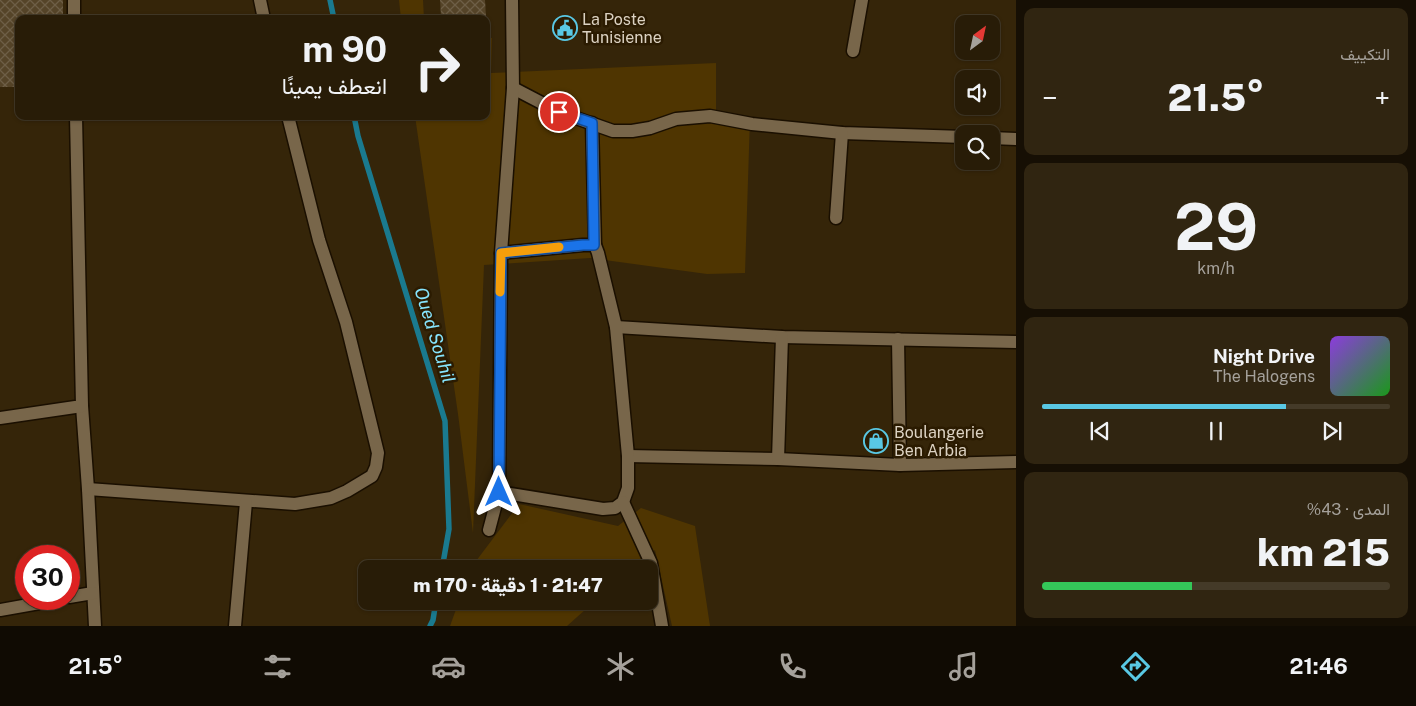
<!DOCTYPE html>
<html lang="ar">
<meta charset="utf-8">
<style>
:root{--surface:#281c07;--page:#302511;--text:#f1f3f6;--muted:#a5a19b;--line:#443a28;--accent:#59c8e4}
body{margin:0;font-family:"Public Sans",Vazirmatn,sans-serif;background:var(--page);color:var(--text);direction:rtl;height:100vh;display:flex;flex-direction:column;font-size:19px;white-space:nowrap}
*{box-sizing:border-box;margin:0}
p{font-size:16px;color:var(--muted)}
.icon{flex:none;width:28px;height:28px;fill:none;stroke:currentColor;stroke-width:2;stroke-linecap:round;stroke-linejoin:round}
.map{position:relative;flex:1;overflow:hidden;direction:ltr}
.sheet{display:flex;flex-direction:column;gap:8px;padding:8px;background:#160f04;width:400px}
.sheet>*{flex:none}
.guide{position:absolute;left:15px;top:15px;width:475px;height:105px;border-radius:10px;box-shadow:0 1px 4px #0004,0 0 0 1px var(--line);direction:rtl;background:#281c07;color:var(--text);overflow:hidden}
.needle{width:32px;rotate:33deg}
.buttons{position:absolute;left:955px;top:15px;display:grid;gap:10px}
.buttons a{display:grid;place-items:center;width:45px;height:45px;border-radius:10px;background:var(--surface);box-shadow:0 1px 4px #0004,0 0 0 1px var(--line);font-size:25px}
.speed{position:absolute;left:15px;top:545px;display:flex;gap:10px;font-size:25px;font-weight:700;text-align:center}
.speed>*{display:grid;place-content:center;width:65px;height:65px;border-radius:50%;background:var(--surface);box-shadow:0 1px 4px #0004,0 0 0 1px var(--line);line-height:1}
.speed .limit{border:8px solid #d22;background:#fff;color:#111}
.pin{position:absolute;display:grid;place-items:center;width:42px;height:42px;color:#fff;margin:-21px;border:2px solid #fff;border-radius:50%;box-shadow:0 1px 5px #0007}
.me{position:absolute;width:55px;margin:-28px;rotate:0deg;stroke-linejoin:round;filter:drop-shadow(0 0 4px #0008)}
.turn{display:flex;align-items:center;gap:18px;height:105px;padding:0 20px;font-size:22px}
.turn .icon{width:65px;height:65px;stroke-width:2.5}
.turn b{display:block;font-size:35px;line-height:42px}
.big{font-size:38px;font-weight:800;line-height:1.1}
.sheet .card{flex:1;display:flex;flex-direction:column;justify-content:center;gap:8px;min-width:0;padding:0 18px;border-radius:10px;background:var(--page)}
.sheet .dial{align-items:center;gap:0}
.dial b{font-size:65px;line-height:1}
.song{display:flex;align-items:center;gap:15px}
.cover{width:60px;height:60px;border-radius:8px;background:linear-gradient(135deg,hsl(270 70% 55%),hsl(120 70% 35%))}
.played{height:5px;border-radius:2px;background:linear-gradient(90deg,var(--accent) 70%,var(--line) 70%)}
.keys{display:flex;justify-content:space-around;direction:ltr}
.heat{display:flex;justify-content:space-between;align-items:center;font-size:28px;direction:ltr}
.charge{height:8px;border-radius:4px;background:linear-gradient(90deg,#34c759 43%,var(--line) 0)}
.trip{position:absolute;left:358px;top:560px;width:300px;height:50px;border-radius:10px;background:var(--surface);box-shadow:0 1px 4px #0004,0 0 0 1px var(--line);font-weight:800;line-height:50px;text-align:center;direction:rtl}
.dock{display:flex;height:80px;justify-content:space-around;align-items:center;background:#100b03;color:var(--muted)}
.dock .icon{width:35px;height:35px}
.dock .selected{color:var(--accent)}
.dock b{font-size:22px;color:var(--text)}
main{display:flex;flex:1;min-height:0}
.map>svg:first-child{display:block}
.grass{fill:#4f3501}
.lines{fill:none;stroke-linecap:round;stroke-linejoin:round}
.stream{stroke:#1a7a8f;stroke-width:5.5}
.building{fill:url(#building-cross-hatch)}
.minor-casing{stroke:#1a0f00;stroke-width:15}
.minor{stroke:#78664a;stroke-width:12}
.route-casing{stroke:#114b97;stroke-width:12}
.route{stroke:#1a73e8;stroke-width:9}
.slow{stroke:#f59e0b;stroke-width:9}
.labels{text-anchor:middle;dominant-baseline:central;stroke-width:5;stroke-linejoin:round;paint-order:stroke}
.poi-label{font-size:16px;fill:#dcd2c2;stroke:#2b1b01;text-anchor:start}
.water-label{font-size:18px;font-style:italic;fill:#86e4fd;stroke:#2b1b01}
</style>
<main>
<section class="sheet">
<div class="card"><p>التكييف</p>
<div class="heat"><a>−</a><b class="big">21.5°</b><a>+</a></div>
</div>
<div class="card dial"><b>29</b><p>km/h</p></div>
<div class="card">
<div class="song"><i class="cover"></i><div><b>Night Drive</b><p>The Halogens</p></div></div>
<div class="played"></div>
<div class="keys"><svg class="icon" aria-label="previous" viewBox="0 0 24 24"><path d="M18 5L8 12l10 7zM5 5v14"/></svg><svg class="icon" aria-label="pause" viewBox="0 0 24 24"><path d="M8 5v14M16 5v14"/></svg><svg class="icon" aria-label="next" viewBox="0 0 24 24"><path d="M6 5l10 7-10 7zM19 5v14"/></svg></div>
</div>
<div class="card"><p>المدى · 43%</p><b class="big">215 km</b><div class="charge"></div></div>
</section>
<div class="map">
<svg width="1016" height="626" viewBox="0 0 1016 626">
<defs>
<pattern id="building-cross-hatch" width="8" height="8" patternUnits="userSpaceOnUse" patternTransform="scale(1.25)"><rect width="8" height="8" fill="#554428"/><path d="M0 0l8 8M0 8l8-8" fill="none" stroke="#6d5e46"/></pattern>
</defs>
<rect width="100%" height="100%" fill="#352509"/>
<g class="grass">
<path d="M399,0h24l1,19h-23z"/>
<path d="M486,38h6l-1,35 225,-10v55h34l-5,155 -38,1 -117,-16 -106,7 -11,268 -15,-119 -43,-298h71z"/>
<path d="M519,504l99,22 23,-18 54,18 15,100h-38l-17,-76 -22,19h-163z"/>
<path d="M459,601h136l-28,25h-117z"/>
</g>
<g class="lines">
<g class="stream">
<path d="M330,0l4,19"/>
<path d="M354,116l4,20 87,285 4,108 -7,40"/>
<path d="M430,626l3,-6 3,-19"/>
</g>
</g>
<g class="building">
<path d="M0,0h63v19h-44v68h-19z"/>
<path d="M440,0h45l1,17 -45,-1z"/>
</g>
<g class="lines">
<defs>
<g id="minor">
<path d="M74,0v19"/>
<path d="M260,0l4,19"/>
<path d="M853,51l9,-51"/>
<path d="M513,88l46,24 54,19h19l18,-3 26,-9 34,-3 42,8 90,9 122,4"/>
<path d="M592,123l3,122"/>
<path d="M991,138l25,1"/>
<path d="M836,218l6,-85"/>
<path d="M616,327l166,10 234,5"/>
<path d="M898,339l2,126"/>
<path d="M82,406l6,83 7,137"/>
<path d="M0,418l82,-12 -6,-290"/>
<path d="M628,456l150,3 122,6 116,-3"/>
<path d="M778,459l4,-122"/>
<path d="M88,489l207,15 36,-6 16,-7 25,-15 4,-9 2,-14 -32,-131 -27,-82 -31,-124"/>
<path d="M499,492l104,17 12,-1 8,-6 5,-14v-32l-12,-129 -18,-74 -3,-8h-12l-82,8"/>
<path d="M623,502l28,61 11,63"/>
<path d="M489,530l10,-38 2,-239 12,-165 -1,-88"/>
<path d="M69,597l24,-4"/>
<path d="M0,610l62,-11"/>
<path d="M235,626l11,-124"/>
</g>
</defs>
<use href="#minor" class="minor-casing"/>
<use href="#minor" class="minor"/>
</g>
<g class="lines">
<defs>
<path id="route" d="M499,492l2,-239 82,-8h11l-2,-122 -33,-11"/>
</defs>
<use href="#route" class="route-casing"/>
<use href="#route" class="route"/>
<path class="slow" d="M500,292l1,-39 58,-6"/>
</g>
<defs>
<symbol id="civic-ring" viewBox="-11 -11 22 22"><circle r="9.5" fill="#2b1b01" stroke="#59c8e4" stroke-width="1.5"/><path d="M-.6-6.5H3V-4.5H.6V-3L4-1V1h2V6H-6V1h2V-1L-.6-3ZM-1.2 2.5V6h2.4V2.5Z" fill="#59c8e4"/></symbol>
<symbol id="shop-ring" viewBox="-11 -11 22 22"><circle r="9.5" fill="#2b1b01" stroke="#59c8e4" stroke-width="1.5"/><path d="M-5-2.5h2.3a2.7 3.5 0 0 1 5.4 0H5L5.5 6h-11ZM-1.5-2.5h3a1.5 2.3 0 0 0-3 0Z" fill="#59c8e4"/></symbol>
</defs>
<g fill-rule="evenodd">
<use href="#civic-ring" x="551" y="14" width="28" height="28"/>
<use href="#shop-ring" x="862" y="427" width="28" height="28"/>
</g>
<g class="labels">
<g class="poi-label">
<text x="582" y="19">La Poste<tspan x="582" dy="18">Tunisienne</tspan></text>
<text x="894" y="432">Boulangerie<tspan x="894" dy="18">Ben Arbia</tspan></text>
</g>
<g class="water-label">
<text transform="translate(435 335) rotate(73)">Oued Souhil</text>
</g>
</g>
</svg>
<div class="buttons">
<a><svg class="needle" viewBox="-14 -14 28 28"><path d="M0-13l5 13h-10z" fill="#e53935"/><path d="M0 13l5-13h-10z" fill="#a5a19b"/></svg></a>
<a><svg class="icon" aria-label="sound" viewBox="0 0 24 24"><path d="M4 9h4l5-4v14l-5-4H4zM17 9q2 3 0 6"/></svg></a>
<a><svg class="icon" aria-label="search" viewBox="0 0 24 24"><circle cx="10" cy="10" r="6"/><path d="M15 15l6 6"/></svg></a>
</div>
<div class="speed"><div class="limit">30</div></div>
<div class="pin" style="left:559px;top:112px;background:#d93025"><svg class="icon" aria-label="arrive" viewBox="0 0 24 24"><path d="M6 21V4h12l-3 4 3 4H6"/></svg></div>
<svg class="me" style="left:499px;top:492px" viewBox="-20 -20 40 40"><path d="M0-17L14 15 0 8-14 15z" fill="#1a73e8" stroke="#fff" stroke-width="4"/></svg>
<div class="trip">21:47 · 1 دقيقة · 170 m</div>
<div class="guide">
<div class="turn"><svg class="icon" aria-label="right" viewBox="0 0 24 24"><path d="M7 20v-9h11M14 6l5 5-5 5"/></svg><div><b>90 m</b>انعطف يمينًا</div></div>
</div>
</div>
</main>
<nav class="dock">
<b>21:46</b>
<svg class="icon selected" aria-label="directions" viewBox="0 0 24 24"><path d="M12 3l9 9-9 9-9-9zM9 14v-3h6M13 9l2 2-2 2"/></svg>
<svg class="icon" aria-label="music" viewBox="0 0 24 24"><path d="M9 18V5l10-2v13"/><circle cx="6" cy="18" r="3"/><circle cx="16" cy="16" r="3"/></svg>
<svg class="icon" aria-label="phone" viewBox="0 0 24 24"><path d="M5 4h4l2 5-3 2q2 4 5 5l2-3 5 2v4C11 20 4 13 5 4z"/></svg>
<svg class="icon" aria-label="climate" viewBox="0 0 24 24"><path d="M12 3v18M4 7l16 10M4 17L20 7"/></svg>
<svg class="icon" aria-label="car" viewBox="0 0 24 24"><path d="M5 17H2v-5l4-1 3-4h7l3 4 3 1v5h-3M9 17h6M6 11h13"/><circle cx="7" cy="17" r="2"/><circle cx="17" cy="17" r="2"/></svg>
<svg class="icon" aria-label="filters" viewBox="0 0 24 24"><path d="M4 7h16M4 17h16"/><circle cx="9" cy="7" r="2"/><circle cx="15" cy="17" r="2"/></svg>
<b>21.5°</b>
</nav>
